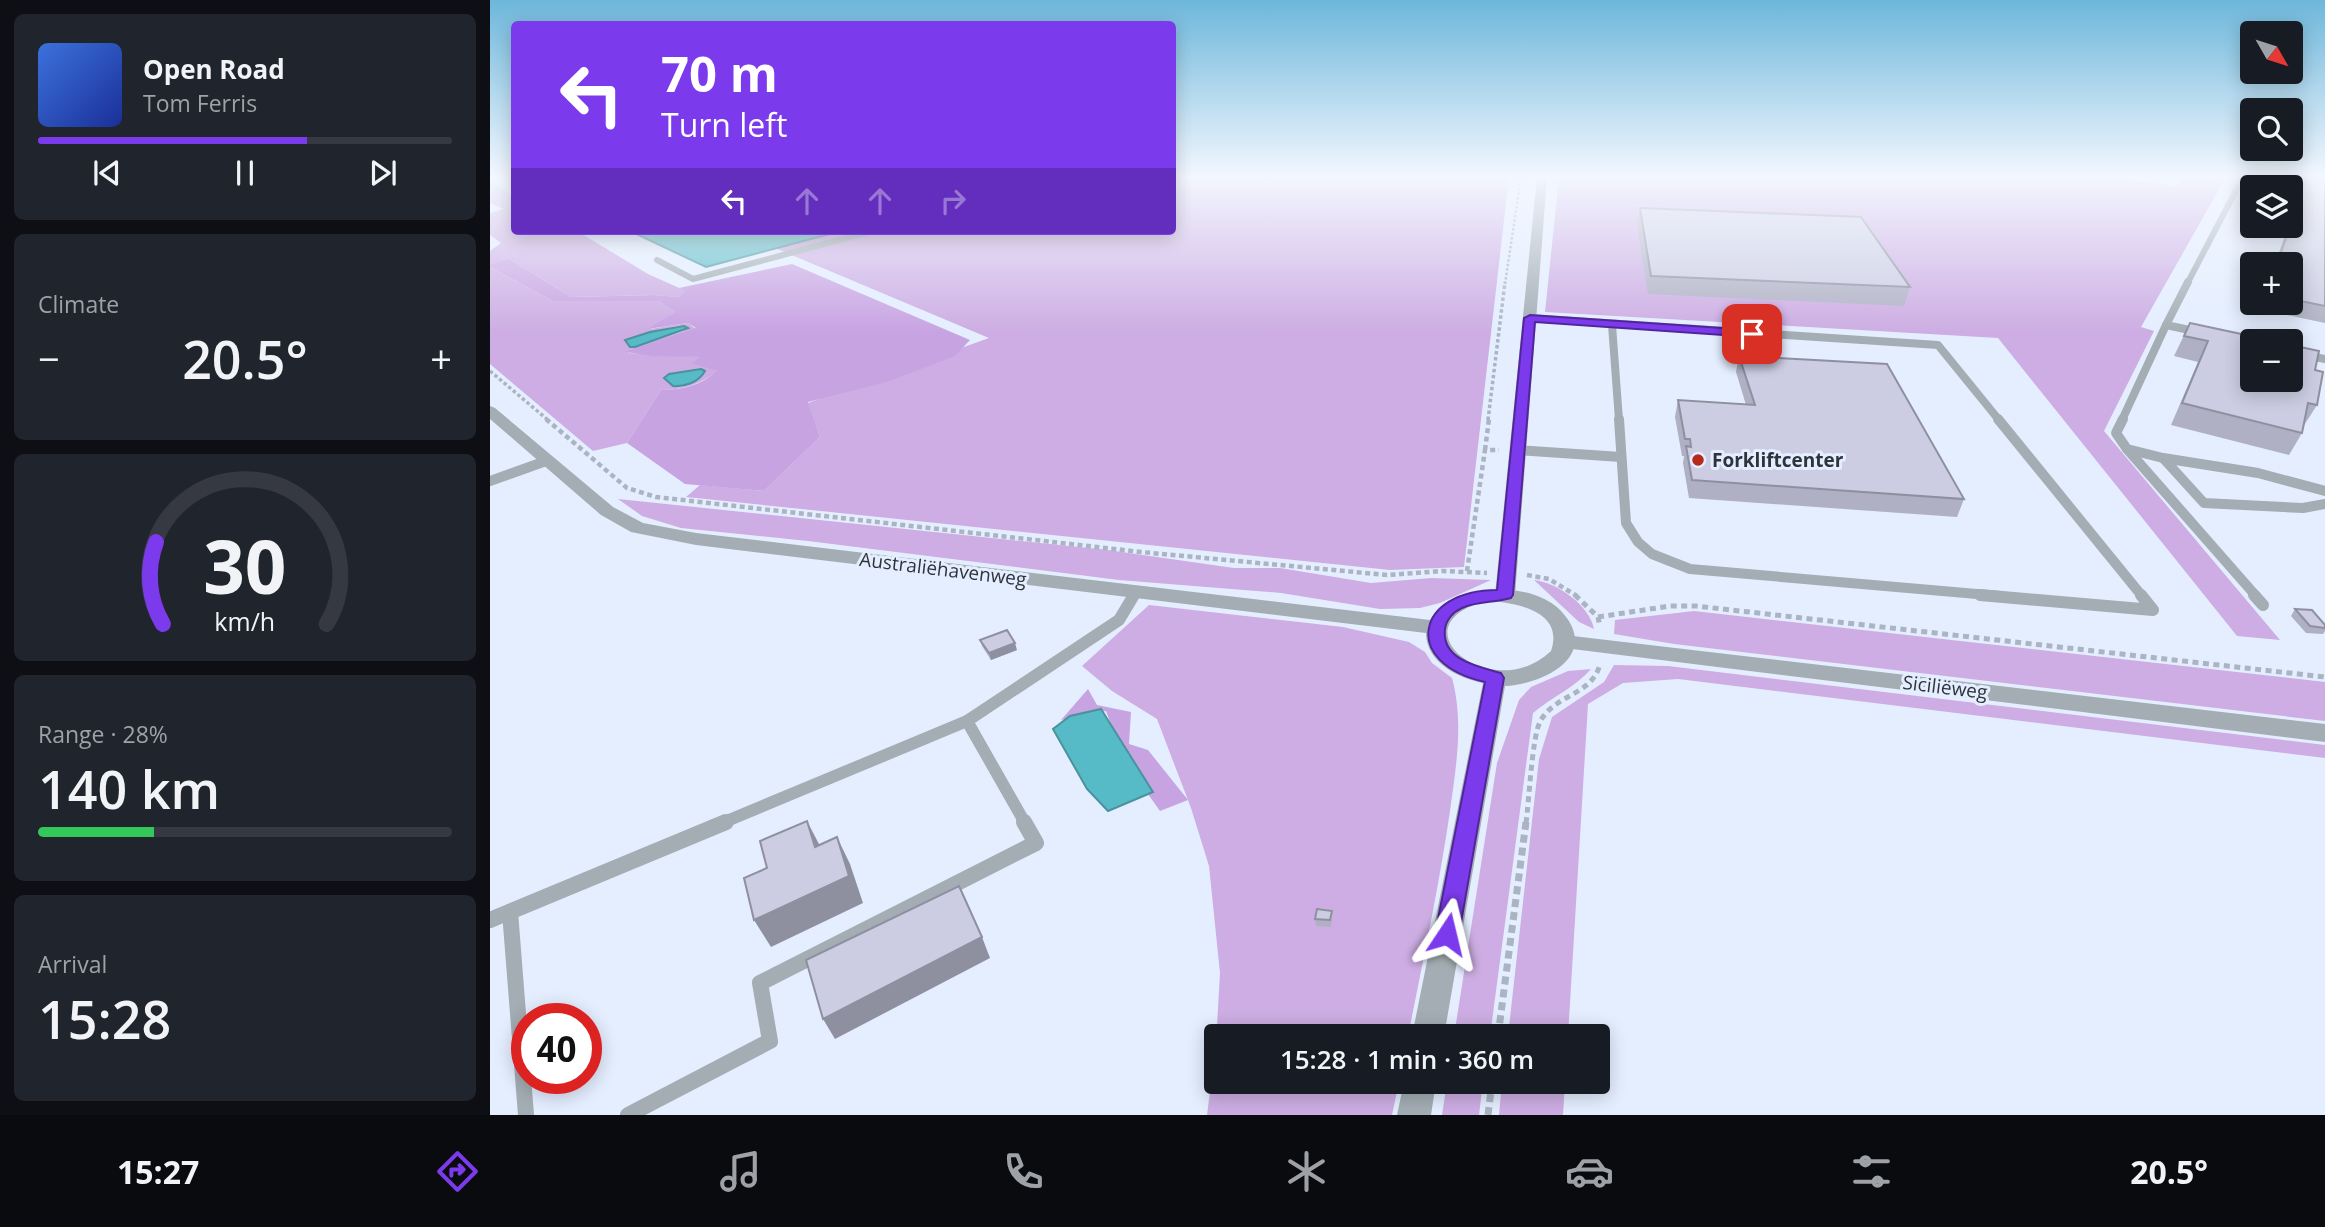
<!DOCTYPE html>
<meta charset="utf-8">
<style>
:root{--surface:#171b24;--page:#20242c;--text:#f1f3f6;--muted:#9ea1a6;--line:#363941;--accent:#7c3aed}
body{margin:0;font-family:"Open Sans",sans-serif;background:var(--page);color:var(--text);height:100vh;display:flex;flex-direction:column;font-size:26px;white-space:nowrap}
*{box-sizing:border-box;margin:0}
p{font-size:23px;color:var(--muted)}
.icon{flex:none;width:38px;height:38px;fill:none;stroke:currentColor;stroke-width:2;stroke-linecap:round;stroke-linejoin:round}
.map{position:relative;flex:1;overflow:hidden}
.sheet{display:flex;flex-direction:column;gap:14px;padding:14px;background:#0d0f14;width:490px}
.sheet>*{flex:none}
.banner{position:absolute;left:21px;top:21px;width:665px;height:214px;border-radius:7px;box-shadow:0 4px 18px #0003;background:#7c3aed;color:#fff;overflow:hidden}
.needle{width:46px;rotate:129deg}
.fabs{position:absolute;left:1750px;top:21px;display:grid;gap:14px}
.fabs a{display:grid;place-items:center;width:63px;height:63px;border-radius:7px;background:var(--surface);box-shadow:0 4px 18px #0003;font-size:35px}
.speed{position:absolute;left:21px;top:1003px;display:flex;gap:14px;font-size:35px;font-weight:700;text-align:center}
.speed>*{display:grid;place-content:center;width:91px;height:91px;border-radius:50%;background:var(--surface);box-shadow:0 4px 18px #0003;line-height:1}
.speed .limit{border:10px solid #d22;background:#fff;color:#111}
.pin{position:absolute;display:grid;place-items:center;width:60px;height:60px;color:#fff;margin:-30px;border-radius:14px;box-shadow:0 4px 10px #0006}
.me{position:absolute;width:77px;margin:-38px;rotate:10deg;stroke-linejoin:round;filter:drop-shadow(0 0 5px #0008)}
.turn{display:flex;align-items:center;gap:24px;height:147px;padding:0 35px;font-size:32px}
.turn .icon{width:91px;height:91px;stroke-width:2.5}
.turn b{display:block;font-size:49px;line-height:60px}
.lanes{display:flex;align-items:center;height:66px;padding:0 35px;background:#0003;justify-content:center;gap:35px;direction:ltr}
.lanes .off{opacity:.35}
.big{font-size:52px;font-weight:600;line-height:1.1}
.sheet .widget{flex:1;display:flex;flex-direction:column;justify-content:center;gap:10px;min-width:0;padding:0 24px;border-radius:10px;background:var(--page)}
.sheet .dial{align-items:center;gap:0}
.dial svg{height:182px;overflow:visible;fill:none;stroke:var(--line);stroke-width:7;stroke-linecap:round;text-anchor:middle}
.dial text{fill:var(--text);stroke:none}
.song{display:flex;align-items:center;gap:21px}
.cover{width:84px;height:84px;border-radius:10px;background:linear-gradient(135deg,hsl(220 70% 55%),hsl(230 70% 35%))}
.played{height:7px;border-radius:4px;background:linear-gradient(90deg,var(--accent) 65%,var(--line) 65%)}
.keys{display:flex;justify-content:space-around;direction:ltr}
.heat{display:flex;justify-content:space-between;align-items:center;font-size:38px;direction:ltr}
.charge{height:10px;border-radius:5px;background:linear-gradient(90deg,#34c759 28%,var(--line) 0)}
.trip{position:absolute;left:714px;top:1024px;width:406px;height:70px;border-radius:7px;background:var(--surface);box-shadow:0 4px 18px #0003;font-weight:600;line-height:70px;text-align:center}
.tab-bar{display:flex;height:112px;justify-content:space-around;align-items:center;background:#090b0e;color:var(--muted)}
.tab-bar .icon{width:49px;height:49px}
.tab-bar .current{color:var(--accent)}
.tab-bar b{font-size:32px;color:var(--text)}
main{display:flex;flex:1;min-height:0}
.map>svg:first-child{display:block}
.green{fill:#cdade3;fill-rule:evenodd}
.forest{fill:#c8a3e2}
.water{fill:#56bbc7;stroke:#4a929d;stroke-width:2}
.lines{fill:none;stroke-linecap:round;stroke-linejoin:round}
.path-far4{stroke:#abb4c2;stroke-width:2.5;stroke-dasharray:2.5 2;stroke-linecap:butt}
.path-far3{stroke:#abb4c2;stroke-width:3.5;stroke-dasharray:3.5 2.5;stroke-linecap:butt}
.path-far2{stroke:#abb4c2;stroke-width:4.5;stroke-dasharray:5 3.5;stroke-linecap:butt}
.path-far1{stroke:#abb4c2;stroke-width:5;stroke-dasharray:6 4.5;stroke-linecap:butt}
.path{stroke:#abb4c2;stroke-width:7;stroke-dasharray:8 5;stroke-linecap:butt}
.service-far4{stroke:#a3adb3;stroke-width:6}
.service-far3{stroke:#a3adb3;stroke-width:8}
.service-far2{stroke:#a3adb3;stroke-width:10}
.service-far1{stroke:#a3adb3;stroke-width:12}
.service{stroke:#a3adb3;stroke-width:16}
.minor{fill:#a3adb3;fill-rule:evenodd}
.tertiary{fill:#a3adb3;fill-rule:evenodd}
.wall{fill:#afb0c3}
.shaded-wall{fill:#8f909f}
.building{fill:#cccde3;stroke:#8f909f;stroke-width:2}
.route{fill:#7c3aed;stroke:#51269a;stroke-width:2}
.poi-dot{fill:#b6291b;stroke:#e4eeff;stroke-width:2.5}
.labels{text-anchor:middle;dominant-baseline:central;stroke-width:6;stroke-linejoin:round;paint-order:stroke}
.poi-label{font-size:19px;font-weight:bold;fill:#2f343c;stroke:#e4eeff;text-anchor:start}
.street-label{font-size:19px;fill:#2f343c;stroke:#e4eeff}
</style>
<main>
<section class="sheet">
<div class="widget">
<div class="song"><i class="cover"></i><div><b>Open Road</b><p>Tom Ferris</p></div></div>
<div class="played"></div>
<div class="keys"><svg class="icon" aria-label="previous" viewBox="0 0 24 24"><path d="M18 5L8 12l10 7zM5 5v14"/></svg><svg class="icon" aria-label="pause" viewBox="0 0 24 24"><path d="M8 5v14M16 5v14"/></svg><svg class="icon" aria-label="next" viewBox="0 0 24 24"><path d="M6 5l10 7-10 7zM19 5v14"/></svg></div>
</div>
<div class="widget"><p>Climate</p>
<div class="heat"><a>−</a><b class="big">20.5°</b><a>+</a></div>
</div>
<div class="widget dial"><svg viewBox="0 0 100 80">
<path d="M14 69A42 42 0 1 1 86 69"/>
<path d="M14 69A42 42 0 0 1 11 33" stroke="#7c3aed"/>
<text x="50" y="56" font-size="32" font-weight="700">30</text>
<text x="50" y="72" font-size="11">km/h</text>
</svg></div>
<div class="widget"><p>Range · 28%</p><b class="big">140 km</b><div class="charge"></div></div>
<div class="widget"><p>Arrival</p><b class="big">15:28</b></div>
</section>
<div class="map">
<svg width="1835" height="1115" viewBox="0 0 1835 1115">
<rect width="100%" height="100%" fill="#e4eeff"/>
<g class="green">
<path d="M683,177h336l-45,390 -74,3 -704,-73 14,-12 64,6 56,-54 -12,-34 181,-65 -214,-90 66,-17h331z"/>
<path d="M1069,177h556l62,10 7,-10h42l-85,150 13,4 -50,100 176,209 -43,-4 -239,-298 -453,-26z"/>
<path d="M0,182l24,14v35h80l-12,3 66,40 38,17 -7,6 -25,-2 -83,2 -63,-39 -18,6v-13l11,-8 -11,-8v-22l14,-4 -14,-6z"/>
<path d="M0,267l63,34h105l17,11 -25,17 38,-6 8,6 -69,24 74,4 -9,7 26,7c-18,13 -35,19 -57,19l-34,53 -34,8 -103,-87zM188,326h6v5l-49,16h-5l-4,-7 24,-8z"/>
<path d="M128,499l490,51 126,18h46l91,15 60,-5 60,2 -51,23 -20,5 -40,1 -99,-16 -162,-13 -311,-39 -127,-13 -39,-12z"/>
<path d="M1044,580c24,3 55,25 60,49l-15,-7z"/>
<path d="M659,605l194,22 66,15 16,10 7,11 20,15c12,44 4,89 -2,133 -11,75 -27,150 -42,225h-192v46h183l-7,33h-185l9,-71 4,-71 -11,-107 -18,-58 -34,-89 -45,-28 -30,-25z"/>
<path d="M1204,611l631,71v39l-651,-77 -60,-10 1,-14z"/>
<path d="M1124,665l54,1 657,79v13l-647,-79 -55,4 -35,21 -20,332h-60l31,-277 13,-42 52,-35z"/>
<path d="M1101,669c-14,17 -39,28 -58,44l-43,323h-36l43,-273 22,-63 12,-13 37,-16z"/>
<path d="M957,1082h36l-4,33h-37z"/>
<path d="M1012,1082h63l-2,33h-64z"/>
</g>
<g class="forest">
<path d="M18,258l63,39 83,-2 25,2 6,-6 -6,-3 113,-24 178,76 -15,16 -68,26 -79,20 12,35 -56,54 -79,-7 -58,-41 34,-53c22,0 40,-5 56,-19l-26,-7 9,-7 -47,-1 -28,-4 71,-24 -8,-5 -40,6 27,-17 -17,-11h-105l-63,-34v-3z"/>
<path d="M598,689l9,16 34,7 -2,32 19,6 40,50 -28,11 -36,-51 -18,-49 -45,9z"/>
</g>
<g class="water">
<path d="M140,231h211l-135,36z"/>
<path d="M194,326l4,2 -53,19h-5l-5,-7 25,-8z"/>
<path d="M211,369l4,2c-6,11 -20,16 -32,15l-9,-8 5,-4z"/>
<path d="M611,709l52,83 -45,19 -21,-22 -34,-60 17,-13z"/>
</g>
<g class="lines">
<path class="path-far4" d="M1015,284l16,-107"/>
<g class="path-far3">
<path d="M0,371l58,49"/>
<path d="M998,420l17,-138"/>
</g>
<g class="path-far2">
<path d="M56,419l81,69 29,9 485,55 246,23 56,-4 44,2"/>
<path d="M995,450l4,-31"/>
<path d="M977,571l18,-121h14"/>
<path d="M1037,575l22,4 28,17"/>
</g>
<g class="path-far1">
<path d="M1085,595l23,22 2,10"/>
<path d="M1108,617l72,-11h26l629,71"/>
<path d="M1036,823c3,-21 6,-86 14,-101 13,-27 53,-27 60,-58"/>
</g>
<g class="path">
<path d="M1008,1036l28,-214"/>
<path d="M998,1115l4,-33"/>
</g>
<g class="service-far4">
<path d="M167,260l36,19 180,-48"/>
<path d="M1697,284l56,-107"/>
</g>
<g class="service-far3">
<path d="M1698,282l-22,43 33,7"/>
<path d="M1040,318l408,27 61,75"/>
<path d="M1122,325l7,95"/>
<path d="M1801,352l34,7"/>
<path d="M1632,420l44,-95"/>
</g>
<g class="service-far2">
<path d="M1129,419l7,104 12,19 14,12 38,15 310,27"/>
<path d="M1508,419l144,177"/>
<path d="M1633,419l-7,14 11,16 36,9"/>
<path d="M1637,449l129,147"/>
<path d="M1028,450l103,7"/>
<path d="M0,481l56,-20"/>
<path d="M1835,491l-67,-18 -95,-15 41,45 99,5 22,-4"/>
<path d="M643,596l3,-4"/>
</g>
<g class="service-far1">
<path d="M1490,595l173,15 -12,-15"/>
<path d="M1764,595l9,10"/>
<path d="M477,721l58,102"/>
<path d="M232,823l245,-102 152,-101 15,-25"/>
</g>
<g class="service">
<path d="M20,912l16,203"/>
<path d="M0,920l236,-98"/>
<path d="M138,1115l142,-74 -10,-58 276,-140 -12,-21"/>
</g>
<g class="minor">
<path d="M1047,177h10l-32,418 -3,4h-14l-3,-4z"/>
<path d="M1074,635l761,89v18l-769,-95 -3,-5 3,-5z"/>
</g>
<g class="tertiary">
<path d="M0,406l5,2 118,99 30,16 53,10 734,87c23,-38 102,-40 131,-9 41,44 -17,73 -56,75l-61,350h-32l71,-353c-25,-5 -57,-21 -57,-50l-730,-88 -65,-13 -30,-17 -111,-96zM996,601c29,1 79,10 65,50 -59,56 -159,-25 -65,-50z"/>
<path d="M914,1082h32l-5,33h-34z"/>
</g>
</g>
<g class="wall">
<path d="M1815,177h20v146l-66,-14 3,-6h29v-39h-16l13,-38h3v-8z"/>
<path d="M1150,208l270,79 -6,19 -256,-12 -11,-69z"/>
<path d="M1700,323l125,47 2,35 -14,22 -1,6 -13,22 -118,-30 27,-63 -24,-6z"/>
<path d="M1249,356l225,143 -7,18 -268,-19 -6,-35 1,-7h-2l-7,-39 3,-17 68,5 -10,-33z"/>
<path d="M1805,609l30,16v6l-2,3 -17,-1 -15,-17z"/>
<path d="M490,640l37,10 -26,10 -9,-14z"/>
<path d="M842,918l-1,9 -15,-1 -1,-7z"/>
</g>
<g class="shaded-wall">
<path d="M525,643l2,7 -26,10 -2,-7z"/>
<path d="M317,821l14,27 -6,-1z"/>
<path d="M347,837l13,27 13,39 -92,44 -17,-27z"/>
<path d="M492,937l8,21 -155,81 -12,-20z"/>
</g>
<g class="building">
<path d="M1817,177h18v129l-34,-7v-35h-14z"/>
<path d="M1150,208l221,9 49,70 -259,-11z"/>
<path d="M1700,323l84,18h-22v39h39v-35l28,6 -4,19 8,2 -6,33 -9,-2 -6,30 -120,-30 26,-62 -24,-5z"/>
<path d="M1249,356l148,8 77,135 -272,-19 -6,-34 5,1 -1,-8h-5l-7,-39 77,5z"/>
<path d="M1805,609l17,1 13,15v3l-15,-2z"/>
<path d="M517,630l8,13 -26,10 -9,-13z"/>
<path d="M317,821l8,26 22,-10 12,39 -95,44 -10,-42 23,-10 -7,-27z"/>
<path d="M469,886l23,51 -159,82 -17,-59z"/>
<path d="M827,909l15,2 -2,9 -15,-1z"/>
</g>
<linearGradient id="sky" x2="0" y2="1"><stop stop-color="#6db7db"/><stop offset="0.53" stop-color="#f3f7ff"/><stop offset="1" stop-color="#f3f7ff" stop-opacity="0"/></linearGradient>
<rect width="1835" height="333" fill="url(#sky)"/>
<path class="route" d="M1040,315l222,15 5,4 -5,3 -217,-15 -22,273 -2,3c-17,5 -33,3 -49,10 -9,4 -16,12 -17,21 -4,31 34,38 56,44l3,5 -45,256 -3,7 -9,3 -8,-3 -4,-7 50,-252c-85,-19 -69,-92 12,-92l27,-272z"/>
<circle class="poi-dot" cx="1208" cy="460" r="7"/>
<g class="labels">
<g class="poi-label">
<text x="1222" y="460">Forkliftcenter</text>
</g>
<g class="street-label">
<text transform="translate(453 569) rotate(7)">Australiëhavenweg</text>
<text transform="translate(1455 687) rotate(7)">Siciliëweg</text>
</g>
</g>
</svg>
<div class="fabs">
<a><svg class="needle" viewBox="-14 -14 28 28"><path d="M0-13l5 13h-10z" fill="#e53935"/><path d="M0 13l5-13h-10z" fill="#9ea1a6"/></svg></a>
<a><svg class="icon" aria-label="search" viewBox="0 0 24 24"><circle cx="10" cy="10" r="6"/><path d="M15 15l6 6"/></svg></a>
<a><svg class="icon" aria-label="layers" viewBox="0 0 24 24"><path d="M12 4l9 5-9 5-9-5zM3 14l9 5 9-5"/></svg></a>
<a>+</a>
<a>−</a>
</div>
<div class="speed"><div class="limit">40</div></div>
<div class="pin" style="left:1262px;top:334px;background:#d93025"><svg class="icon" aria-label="arrive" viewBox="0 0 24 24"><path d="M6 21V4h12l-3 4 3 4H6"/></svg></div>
<svg class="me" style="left:957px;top:934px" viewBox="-20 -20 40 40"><path d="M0-17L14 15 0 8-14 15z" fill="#7c3aed" stroke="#fff" stroke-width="4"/></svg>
<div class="trip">15:28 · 1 min · 360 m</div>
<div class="banner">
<div class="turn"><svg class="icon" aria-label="left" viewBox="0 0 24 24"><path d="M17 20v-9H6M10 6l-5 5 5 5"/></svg><div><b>70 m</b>Turn left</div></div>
<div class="lanes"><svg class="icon" aria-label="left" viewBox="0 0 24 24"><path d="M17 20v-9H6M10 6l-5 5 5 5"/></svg><svg class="icon off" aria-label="ahead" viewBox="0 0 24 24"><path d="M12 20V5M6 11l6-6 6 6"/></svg><svg class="icon off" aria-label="ahead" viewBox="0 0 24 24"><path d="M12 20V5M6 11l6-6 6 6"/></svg><svg class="icon off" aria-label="right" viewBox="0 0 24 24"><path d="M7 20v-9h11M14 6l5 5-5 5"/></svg></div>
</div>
</div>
</main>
<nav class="tab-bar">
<b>15:27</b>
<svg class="icon current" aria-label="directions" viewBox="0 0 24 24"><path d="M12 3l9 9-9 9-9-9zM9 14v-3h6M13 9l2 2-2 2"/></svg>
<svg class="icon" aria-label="music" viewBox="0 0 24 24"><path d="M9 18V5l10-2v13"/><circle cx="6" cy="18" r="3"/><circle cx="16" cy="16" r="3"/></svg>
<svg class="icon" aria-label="phone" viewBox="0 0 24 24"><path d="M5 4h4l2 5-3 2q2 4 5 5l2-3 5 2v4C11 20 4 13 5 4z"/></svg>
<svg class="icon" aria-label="climate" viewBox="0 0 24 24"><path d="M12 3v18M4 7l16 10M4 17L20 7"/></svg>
<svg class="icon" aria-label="car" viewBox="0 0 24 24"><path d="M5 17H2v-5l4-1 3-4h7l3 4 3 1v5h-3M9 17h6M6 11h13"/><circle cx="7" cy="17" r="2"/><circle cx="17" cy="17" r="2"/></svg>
<svg class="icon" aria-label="filters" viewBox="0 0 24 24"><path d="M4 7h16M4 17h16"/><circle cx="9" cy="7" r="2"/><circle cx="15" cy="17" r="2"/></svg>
<b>20.5°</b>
</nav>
